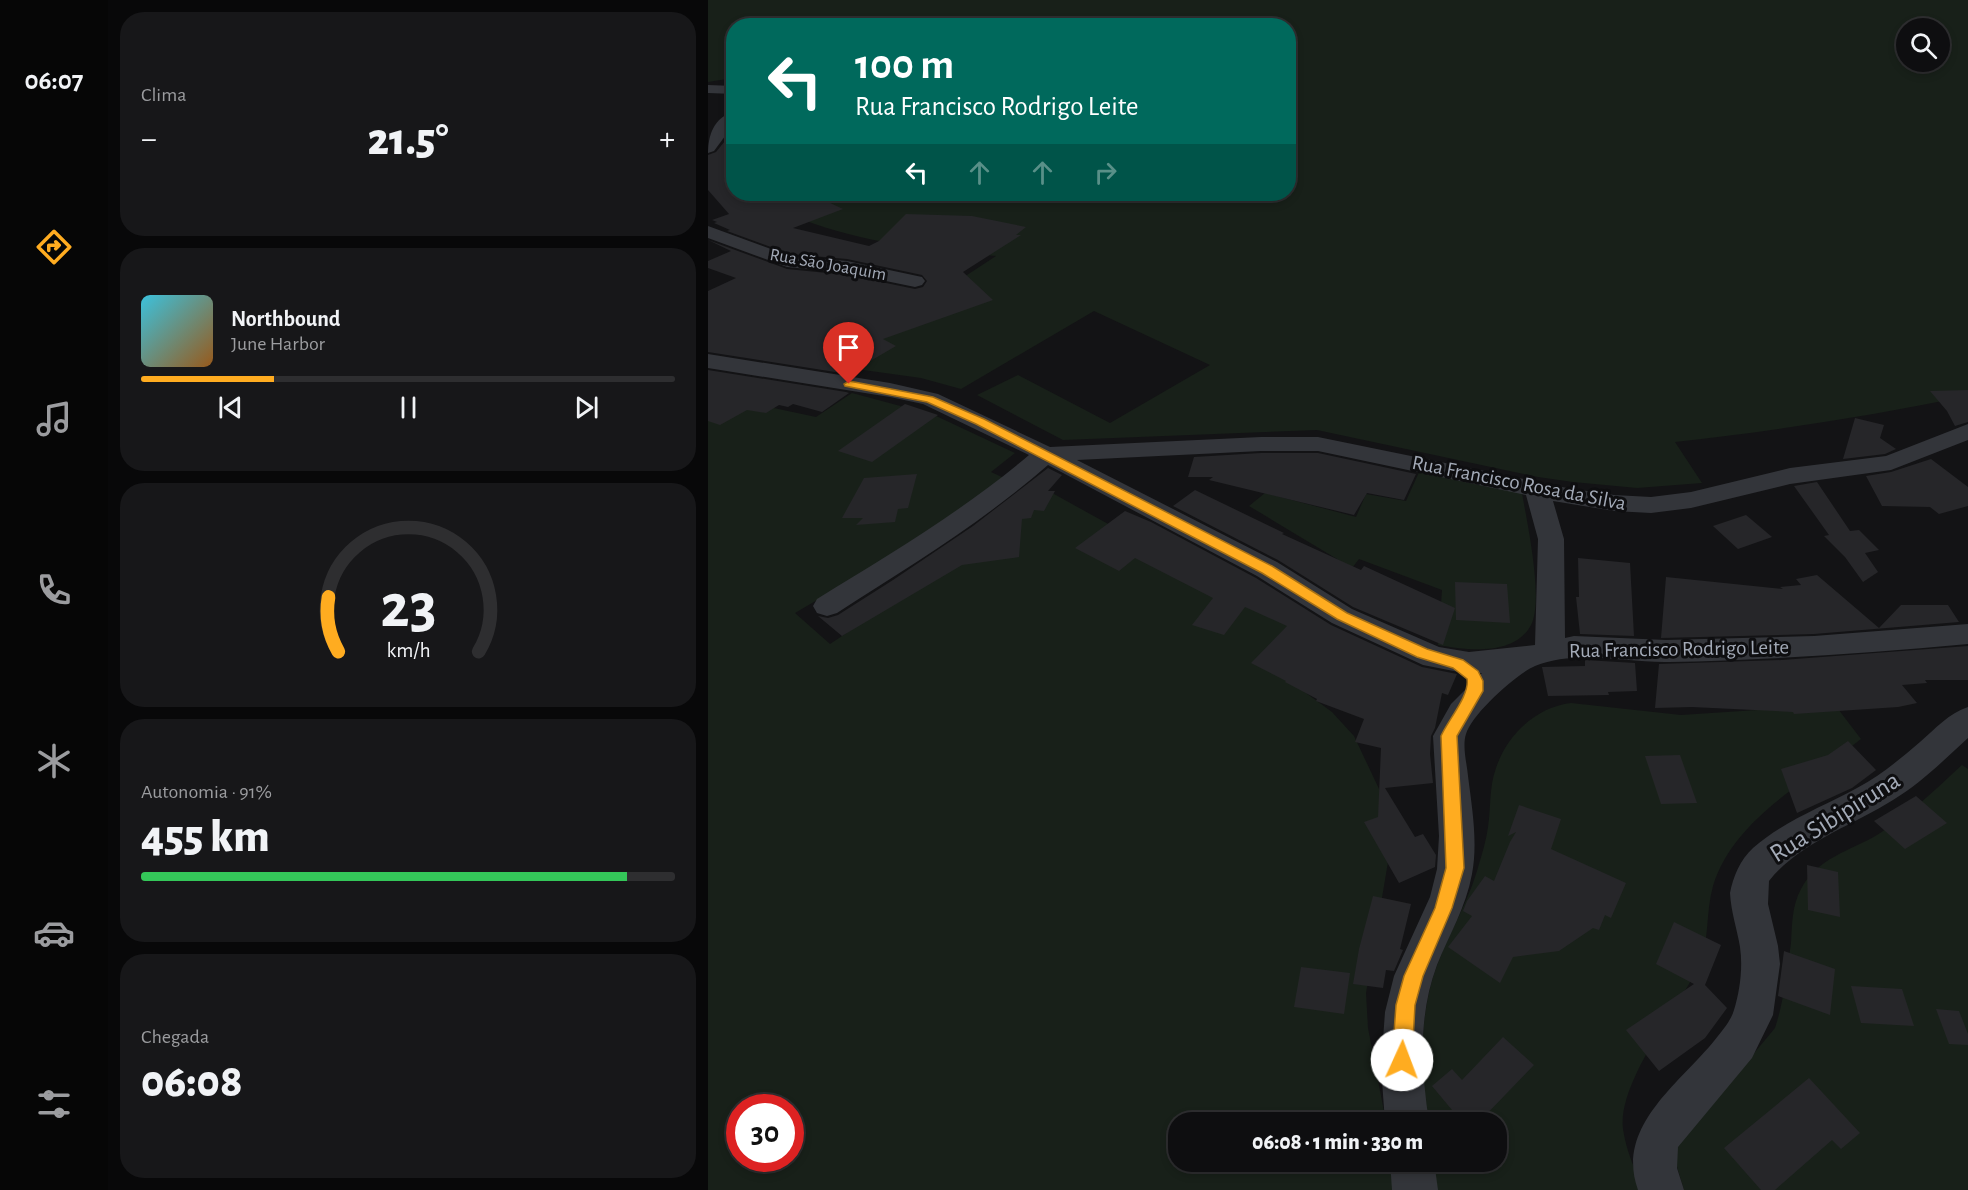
<!DOCTYPE html>
<html lang="pt">
<meta charset="utf-8">
<style>
:root{--surface:#0e0e10;--page:#171719;--text:#f1f3f6;--muted:#9b9c9f;--line:#2e2e30;--accent:#ffac20}
body{margin:0;font-family:"Alegreya Sans",sans-serif;background:var(--page);color:var(--text);height:100vh;display:flex;flex-direction:column;font-size:22px;white-space:nowrap}
*{box-sizing:border-box;margin:0}
p{font-size:20px;color:var(--muted)}
.icon{flex:none;width:33px;height:33px;fill:none;stroke:currentColor;stroke-width:2;stroke-linecap:round;stroke-linejoin:round}
.map{position:relative;flex:1;overflow:hidden}
.panel{display:flex;flex-direction:column;gap:12px;padding:12px;background:#080809;width:600px}
.panel>*{flex:none}
.banner{position:absolute;left:18px;top:18px;width:570px;height:183px;border-radius:24px;box-shadow:0 3px 9px #0003,0 0 0 2px var(--line);background:#00695c;color:#fff;overflow:hidden}
.controls{position:absolute;left:1188px;top:18px;display:grid;gap:12px}
.controls a{display:grid;place-items:center;width:54px;height:54px;border-radius:50%;background:var(--surface);box-shadow:0 3px 9px #0003,0 0 0 2px var(--line);font-size:30px}
.speed{position:absolute;left:18px;top:1094px;display:flex;gap:12px;font-size:30px;font-weight:700;text-align:center}
.speed>*{display:grid;place-content:center;width:78px;height:78px;border-radius:50%;background:var(--surface);box-shadow:0 3px 9px #0003,0 0 0 2px var(--line);line-height:1}
.speed .limit{border:9px solid #d22;background:#fff;color:#111}
.pin{position:absolute;display:grid;place-items:center;width:51px;height:51px;color:#fff;margin:-62px -26px;border-radius:50% 50% 50% 0;rotate:-45deg;box-shadow:0 0 6px #0007}
.pin .icon{rotate:45deg}
.me{position:absolute;width:66px;margin:-33px;rotate:2deg;stroke-linejoin:round;filter:drop-shadow(0 0 4px #0008)}
.turn{display:flex;align-items:center;gap:21px;height:126px;padding:0 30px;font-size:27px}
.turn .icon{width:78px;height:78px;stroke-width:2.5}
.turn b{display:block;font-size:42px;line-height:51px}
.lanes{display:flex;align-items:center;height:57px;padding:0 30px;background:#0003;justify-content:center;gap:30px;direction:ltr}
.lanes .off{opacity:.35}
.big{font-size:45px;font-weight:800;line-height:1.1}
.panel .card{flex:1;display:flex;flex-direction:column;justify-content:center;gap:9px;min-width:0;padding:0 21px;border-radius:24px;background:var(--page)}
.panel .dial{align-items:center;gap:0}
.dial svg{height:156px;overflow:visible;fill:none;stroke:var(--line);stroke-width:7;stroke-linecap:round;text-anchor:middle}
.dial text{fill:var(--text);stroke:none}
.song{display:flex;align-items:center;gap:18px}
.cover{width:72px;height:72px;border-radius:9px;background:linear-gradient(135deg,hsl(190 70% 55%),hsl(30 70% 35%))}
.played{height:6px;border-radius:3px;background:linear-gradient(90deg,var(--accent) 25%,var(--line) 25%)}
.keys{display:flex;justify-content:space-around;direction:ltr}
.heat{display:flex;justify-content:space-between;align-items:center;font-size:33px;direction:ltr}
.charge{height:9px;border-radius:4px;background:linear-gradient(90deg,#34c759 91%,var(--line) 0)}
.trip{position:absolute;left:460px;top:1112px;width:339px;height:60px;border-radius:24px;background:var(--surface);box-shadow:0 3px 9px #0003,0 0 0 2px var(--line);font-weight:800;line-height:60px;text-align:center}
main{display:flex;flex:1;min-height:0}
.tab-bar{display:flex;flex-direction:column;width:108px;justify-content:space-around;align-items:center;background:#060606;color:var(--muted)}
.tab-bar .icon{width:42px;height:42px}
.tab-bar .active{color:var(--accent)}
.tab-bar b{font-size:27px;color:var(--text)}
.map>svg:first-child{display:block}
.green{fill:#182019;fill-rule:evenodd}
.building{fill:#262629}
.lines{fill:none;stroke-linecap:round;stroke-linejoin:round}
.minor{fill:#33353a;fill-rule:evenodd}
.route{fill:#ffac20;stroke:#a67015;stroke-width:1.5}
.labels{text-anchor:middle;dominant-baseline:central;stroke-width:6;stroke-linejoin:round;paint-order:stroke}
.far-street-label{font-size:18px;fill:#a3aab7;stroke:#0e0e10}
.street-label{font-size:21px;fill:#a3aab7;stroke:#0e0e10}
.near-street-label{font-size:26px;fill:#a3aab7;stroke:#0e0e10}
</style>
<main>
<nav class="tab-bar">
<b>06:07</b>
<svg class="icon active" aria-label="directions" viewBox="0 0 24 24"><path d="M12 3l9 9-9 9-9-9zM9 14v-3h6M13 9l2 2-2 2"/></svg>
<svg class="icon" aria-label="music" viewBox="0 0 24 24"><path d="M9 18V5l10-2v13"/><circle cx="6" cy="18" r="3"/><circle cx="16" cy="16" r="3"/></svg>
<svg class="icon" aria-label="phone" viewBox="0 0 24 24"><path d="M5 4h4l2 5-3 2q2 4 5 5l2-3 5 2v4C11 20 4 13 5 4z"/></svg>
<svg class="icon" aria-label="climate" viewBox="0 0 24 24"><path d="M12 3v18M4 7l16 10M4 17L20 7"/></svg>
<svg class="icon" aria-label="car" viewBox="0 0 24 24"><path d="M5 17H2v-5l4-1 3-4h7l3 4 3 1v5h-3M9 17h6M6 11h13"/><circle cx="7" cy="17" r="2"/><circle cx="17" cy="17" r="2"/></svg>
<svg class="icon" aria-label="filters" viewBox="0 0 24 24"><path d="M4 7h16M4 17h16"/><circle cx="9" cy="7" r="2"/><circle cx="15" cy="17" r="2"/></svg>
</nav>
<section class="panel">
<div class="card"><p>Clima</p>
<div class="heat"><a>−</a><b class="big">21.5°</b><a>+</a></div>
</div>
<div class="card">
<div class="song"><i class="cover"></i><div><b>Northbound</b><p>June Harbor</p></div></div>
<div class="played"></div>
<div class="keys"><svg class="icon" aria-label="previous" viewBox="0 0 24 24"><path d="M18 5L8 12l10 7zM5 5v14"/></svg><svg class="icon" aria-label="pause" viewBox="0 0 24 24"><path d="M8 5v14M16 5v14"/></svg><svg class="icon" aria-label="next" viewBox="0 0 24 24"><path d="M6 5l10 7-10 7zM19 5v14"/></svg></div>
</div>
<div class="card dial"><svg viewBox="0 0 100 80">
<path d="M14 69A42 42 0 1 1 86 69"/>
<path d="M14 69A42 42 0 0 1 9 41" stroke="#ffac20"/>
<text x="50" y="56" font-size="32" font-weight="700">23</text>
<text x="50" y="72" font-size="11">km/h</text>
</svg></div>
<div class="card"><p>Autonomia · 91%</p><b class="big">455 km</b><div class="charge"></div></div>
<div class="card"><p>Chegada</p><b class="big">06:08</b></div>
</section>
<div class="map">
<svg width="1260" height="1190" viewBox="0 0 1260 1190">
<rect width="100%" height="100%" fill="#131315"/>
<g class="green">
<path d="M0,0h1260v396c-97,20 -194,35 -293,46l27,41 -65,5 -64,-6 -35,-5 -221,-47 -254,10 -86,-45 41,-20 92,48 100,-58 -116,-54 -133,78 -40,-11 -101,-14 112,-66 64,-42c-66,-6 -133,-13 -195,-37 -17,-7 -34,-17 -50,-25h537v-168h-554l-1,52 -25,4zM1198,28h34v34h-34z"/>
<path d="M144,393l82,22 81,38 -24,19 13,6 -75,56 -134,79 35,31 86,-57 129,-98 285,158 -35,38 37,27 22,24 26,55 9,65 -23,137 2,35 18,94h-207v39h214l4,29h-689v-796l108,23zM32,1107h50v51h-50z"/>
<path d="M712,470l102,23c5,29 22,107 9,132 -17,32 -65,25 -93,20l4,-55 -83,-31 -7,9 -103,-62 16,-13 91,24 10,-23 40,7z"/>
<path d="M863,703l110,12 154,-10 26,34c-52,41 -128,80 -148,147 -7,25 -4,52 -12,77 -22,43 -84,120 -78,166 3,21 12,42 21,61h-212l-5,-29h70v-39h-76c1,-49 -2,-98 12,-145 11,-36 33,-69 44,-106 4,-14 9,-29 11,-44 3,-19 1,-40 8,-59 11,-33 40,-61 75,-65z"/>
<path d="M1254,765l6,4v421h-284l-10,-33 2,-10 99,-119c9,-28 12,-56 16,-85 1,-18 1,-38 10,-54 16,-31 49,-38 76,-54 31,-19 59,-46 85,-70z"/>
</g>
<g class="building">
<path d="M26,130v64l20,9 24,-9h33l32,15 -50,19 76,18 10,-5 27,-27 66,2 54,11 -10,8h5l-58,37 30,28 -110,39 13,7 -48,28 -140,-22v-61l28,-13 -28,-10v-7l23,-10 -23,-11 79,29 60,6 68,14 8,-2 4,-6 -5,-6 -75,-16 -57,-5 -63,-23 3,-1 -16,-7 3,-1 -5,-2 17,-6 -21,-24v-35l8,-3z"/>
<path d="M0,370l138,22 3,1 -27,19 -29,-8 -5,3 -9,-2 -13,8 -19,-3 -27,15 -12,-4z"/>
<path d="M1260,390v32l-13,4 -8,-15 -17,-20z"/>
<path d="M197,404l33,11 -66,47 -34,-11z"/>
<path d="M1147,418l29,7 -4,13 16,11 -11,5 -42,5z"/>
<path d="M553,453h57l98,21 -12,26 -37,-7 -13,22 -145,-35 4,-3h-25l6,-20z"/>
<path d="M1223,459l37,28v19l-29,8 -9,-7 -48,-1 -16,-30 25,-4z"/>
<path d="M340,468l14,7 -14,16h7l-11,20 -10,-1 -3,8 -9,1 -3,38 -57,8 -120,71 -24,-20 10,2 10,-3 55,-35 80,-54z"/>
<path d="M209,474l-9,34 -10,1 -3,13 -39,3 7,-7h-21l22,-40z"/>
<path d="M1109,482l33,49 9,-1 20,20 -14,3 13,19 -15,10 -18,-25 -21,-21 5,-1 -35,-49z"/>
<path d="M487,490l89,43 -2,1 79,36 3,-4 91,42 -12,37 -90,-38 -75,-47 -105,-54z"/>
<path d="M417,511l26,11 105,56 75,47 91,42 35,7 -9,21 -6,-2 -7,35 -4,8 -1,18 3,29 -48,5 30,49 8,-3 13,21 -1,12 -36,16 -35,-61 14,-5 3,-69 -26,-6 9,-23 -48,-18 1,-2 -32,-17 1,-1 -35,-18 36,-37 -42,-19 -21,28 -32,-10 21,-27 -78,-40 -16,13 -44,-23z"/>
<path d="M1038,515l26,22 -34,12 -25,-23z"/>
<path d="M870,558l52,5 4,73 -54,-2 -4,-37h3z"/>
<path d="M1109,575l62,53 22,-23h47l11,17 -145,12 -153,4 5,-61 117,12 -3,-2 21,-2 -5,-6z"/>
<path d="M747,582l52,2 3,39 -54,-3z"/>
<path d="M1260,646v34h-43l2,3 -25,2 15,18 -19,4 -104,7 -1,-2 -101,-5 -37,1 4,-44 123,-4z"/>
<path d="M877,660l50,3 2,28 -29,1 1,3 -61,1 -6,-29 43,-1z"/>
<path d="M1140,741l28,29 -24,18 -55,25 -16,-44 47,-14z"/>
<path d="M972,755l17,48 -36,1 -16,-48z"/>
<path d="M1208,796l31,27 -42,26 -31,-28z"/>
<path d="M811,805l42,14 -10,30 75,34 -15,35 -6,-3 -6,15 -6,-2 -34,23 -46,6 -13,26 -52,-36 24,-31 -9,-5 4,-10 18,-25 9,5 16,-39 6,-10 -8,4z"/>
<path d="M1099,865l31,7 2,45 -32,-7z"/>
<path d="M665,896l38,8 -11,45 3,1 -9,21 -8,-1 -3,18 -30,-4 6,-35z"/>
<path d="M966,922l47,23 -16,40 22,23 -22,30 -46,33 -33,-41 68,-46 -38,-20z"/>
<path d="M1076,951l51,18 -5,46 -52,-19z"/>
<path d="M593,967l49,6 -6,41 -50,-7z"/>
<path d="M1143,986l51,3 12,37 -53,-3z"/>
<path d="M1228,1009l23,2 9,23v11l-19,-1z"/>
<path d="M795,1037l31,28 -55,57h-17l-30,-36 20,-17 10,11z"/>
<path d="M1101,1078l51,55 -19,16 -9,-9 -57,50h-14l-37,-42z"/>
</g>
<g class="lines">
<g class="minor">
<path d="M0,85l26,1v8l-26,-1z"/>
<path d="M26,112v12l-20,27 -6,2c0,-18 6,-36 26,-41z"/>
<path d="M0,226l82,30 57,5 75,16 3,4 -3,4 -7,2 -68,-14 -60,-6 -79,-29z"/>
<path d="M0,354l182,29 48,11 112,53 211,-10h57l249,51 47,7 37,2 40,-5 99,-24 96,-12 82,-32v16l-77,30 -101,14 -99,24 -40,5 -37,-2 -61,-10 11,38 1,99 9,-2 92,4 148,-4 154,-12v20c-100,9 -198,16 -299,18 -43,1 -92,-13 -134,4 -19,8 -63,48 -69,68 -4,12 1,30 2,42 4,32 10,66 4,98 -6,33 -23,61 -35,91 -19,51 -16,104 -8,157h-44l-4,-55 4,-55 9,-36 36,-79 7,-28 2,-33 -6,-100 18,-32 31,-31 -13,1 -46,-9 -91,-42 -75,-47 -209,-111c-65,57 -138,101 -211,148l-10,3 -10,-3 -4,-7 4,-7c73,-45 146,-88 212,-144l-106,-51 -33,-7 -182,-29zM553,451h57l208,44 12,44 -3,106 -66,7 -30,-5 -87,-38 -75,-47 -200,-102z"/>
<path d="M1260,707v31c-24,22 -47,45 -75,62 -41,26 -93,42 -124,81l-1,23 10,42 2,18 -7,51 -21,43 -74,89 -1,21 7,22h-46c-23,-63 41,-106 76,-149 7,-9 17,-20 20,-31 6,-19 9,-43 6,-63 -3,-18 -9,-35 -10,-54 3,-16 10,-33 23,-45 29,-26 69,-41 104,-60 23,-12 43,-29 63,-46 15,-13 29,-29 48,-35z"/>
<path d="M682,1161h44l4,29h-46z"/>
</g>
</g>
<path class="route" d="M141,381l84,16 51,22 288,147 75,47 80,36 36,11 15,11 5,10v10l-26,45 7,132 -12,40 -29,68 -8,29 -3,55 -3,7 -7,3 -7,-3 -3,-7 4,-55 8,-29 31,-68 11,-40 -5,-132c7,-16 29,-41 26,-57l-14,-11 -36,-11 -80,-38 -75,-46 -286,-149 -49,-22 -82,-16 -1,-2z"/>
<g class="labels">
<g class="far-street-label">
<text transform="translate(120 265) rotate(10)">Rua São Joaquim</text>
</g>
<g class="street-label">
<text transform="translate(811 483) rotate(11)">Rua Francisco Rosa da Silva</text>
<text transform="translate(971 649) rotate(-1)">Rua Francisco Rodrigo Leite</text>
</g>
<g class="near-street-label">
<text transform="translate(1127 817) rotate(-32)">Rua Sibipiruna</text>
</g>
</g>
</svg>
<div class="controls">
<a><svg class="icon" aria-label="search" viewBox="0 0 24 24"><circle cx="10" cy="10" r="6"/><path d="M15 15l6 6"/></svg></a>
</div>
<div class="speed"><div class="limit">30</div></div>
<div class="pin" style="left:141px;top:384px;background:#d93025"><svg class="icon" aria-label="arrive" viewBox="0 0 24 24"><path d="M6 21V4h12l-3 4 3 4H6"/></svg></div>
<svg class="me" style="left:694px;top:1060px" viewBox="-20 -20 40 40"><circle r="19" fill="#fff"/><path d="M0-13L10 11 0 6-10 11z" fill="#ffac20"/></svg>
<div class="trip">06:08 · 1 min · 330 m</div>
<div class="banner">
<div class="turn"><svg class="icon" aria-label="left" viewBox="0 0 24 24"><path d="M17 20v-9H6M10 6l-5 5 5 5"/></svg><div><b>100 m</b>Rua Francisco Rodrigo Leite</div></div>
<div class="lanes"><svg class="icon" aria-label="left" viewBox="0 0 24 24"><path d="M17 20v-9H6M10 6l-5 5 5 5"/></svg><svg class="icon off" aria-label="ahead" viewBox="0 0 24 24"><path d="M12 20V5M6 11l6-6 6 6"/></svg><svg class="icon off" aria-label="ahead" viewBox="0 0 24 24"><path d="M12 20V5M6 11l6-6 6 6"/></svg><svg class="icon off" aria-label="right" viewBox="0 0 24 24"><path d="M7 20v-9h11M14 6l5 5-5 5"/></svg></div>
</div>
</div>
</main>
